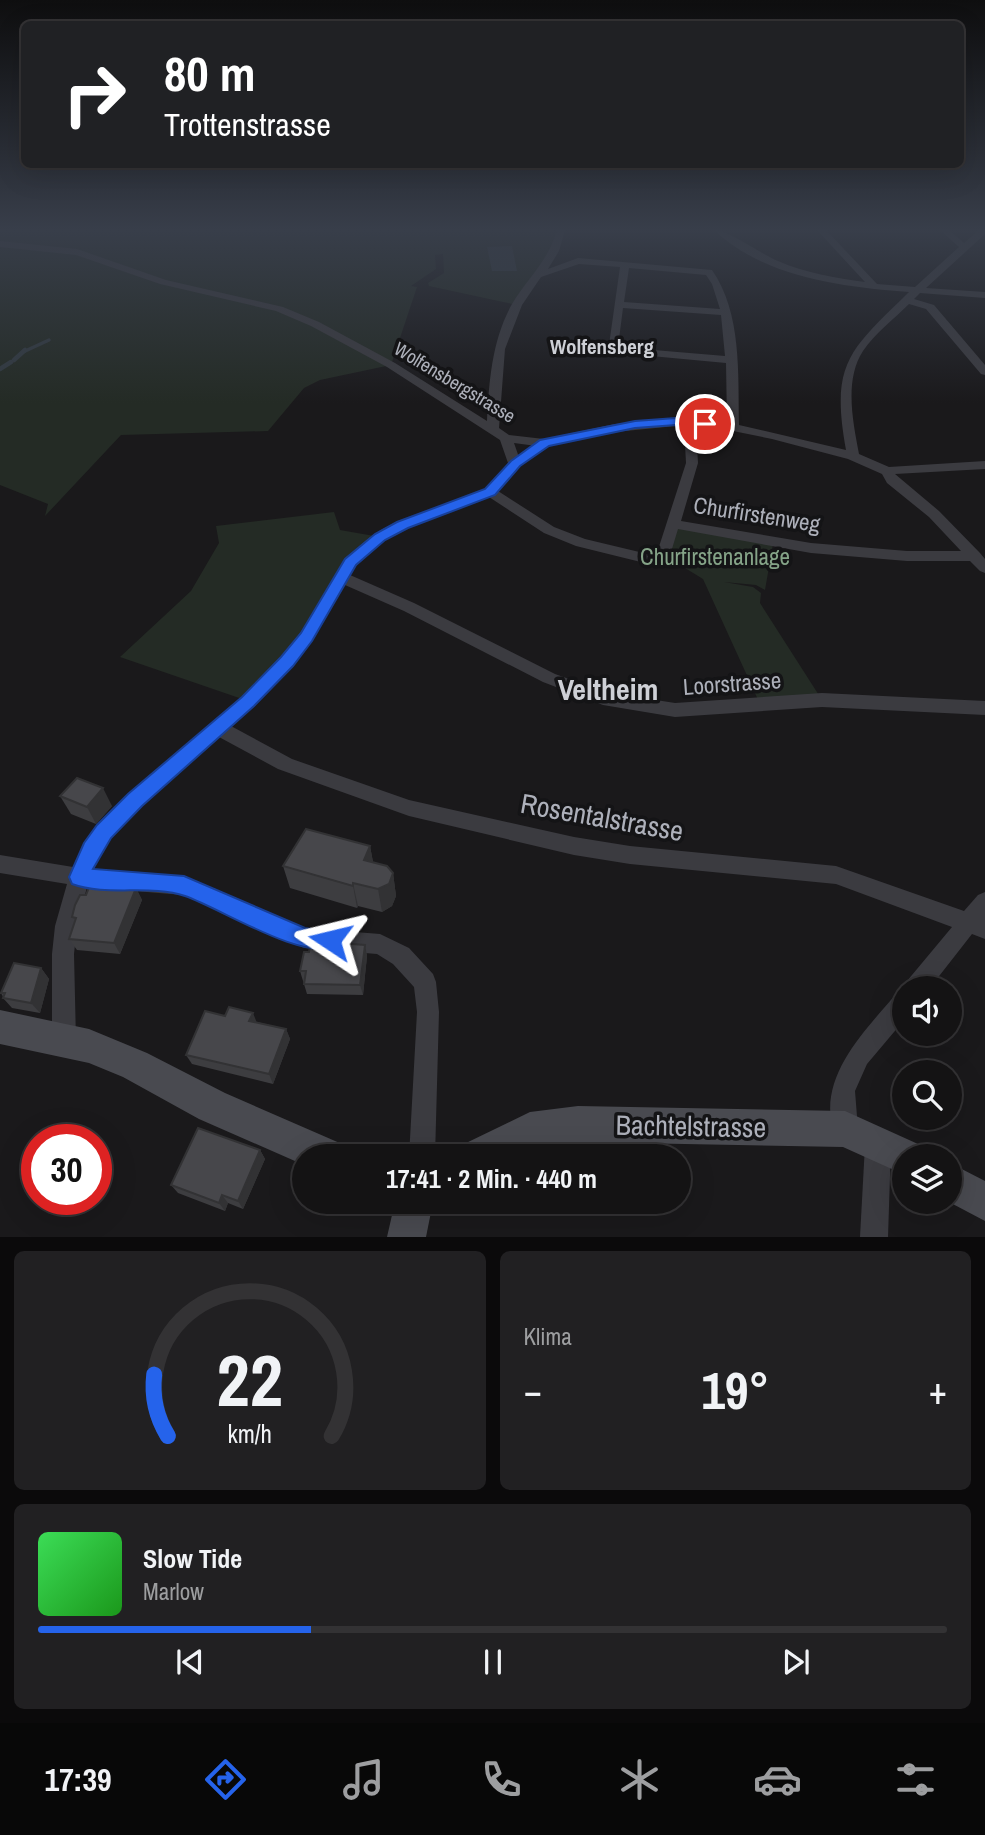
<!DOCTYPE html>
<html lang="de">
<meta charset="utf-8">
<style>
:root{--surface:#141314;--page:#212022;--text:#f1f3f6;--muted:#9d9ea0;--line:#333234;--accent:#2563eb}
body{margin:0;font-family:"Archivo Narrow",sans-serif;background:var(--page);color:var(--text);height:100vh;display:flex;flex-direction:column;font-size:26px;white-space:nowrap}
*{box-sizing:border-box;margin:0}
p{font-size:23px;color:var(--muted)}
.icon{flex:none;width:38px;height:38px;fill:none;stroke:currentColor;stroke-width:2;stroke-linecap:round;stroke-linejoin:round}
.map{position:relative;height:1237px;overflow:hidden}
.drawer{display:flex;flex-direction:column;gap:14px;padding:14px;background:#0b0a0b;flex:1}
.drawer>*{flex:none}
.hud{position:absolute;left:21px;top:21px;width:943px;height:147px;border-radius:10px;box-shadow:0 7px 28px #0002,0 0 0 2px var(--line);background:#202124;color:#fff;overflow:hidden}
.buttons{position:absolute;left:892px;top:976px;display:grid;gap:14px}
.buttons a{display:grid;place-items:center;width:70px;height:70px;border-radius:50%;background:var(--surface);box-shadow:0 7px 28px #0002,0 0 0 2px var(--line);font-size:35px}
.speed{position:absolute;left:21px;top:1124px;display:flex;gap:14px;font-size:35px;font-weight:700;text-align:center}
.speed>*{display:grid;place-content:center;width:91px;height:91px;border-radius:50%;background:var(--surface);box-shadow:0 7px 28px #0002,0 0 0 2px var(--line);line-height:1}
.speed .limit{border:10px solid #d22;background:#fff;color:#111}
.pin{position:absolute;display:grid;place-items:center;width:60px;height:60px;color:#fff;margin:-30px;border:4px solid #fff;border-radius:50%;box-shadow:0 2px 7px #0007}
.me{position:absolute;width:77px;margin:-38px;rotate:280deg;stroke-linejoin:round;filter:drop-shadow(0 0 5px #0008)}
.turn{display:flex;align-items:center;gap:24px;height:147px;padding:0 28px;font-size:32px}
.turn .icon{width:91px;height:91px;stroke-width:2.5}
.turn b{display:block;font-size:49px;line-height:60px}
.big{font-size:52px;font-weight:700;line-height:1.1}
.drawer .card{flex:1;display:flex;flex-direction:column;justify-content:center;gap:10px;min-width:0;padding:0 24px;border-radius:10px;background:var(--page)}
.drawer .dial{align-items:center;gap:0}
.dial svg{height:182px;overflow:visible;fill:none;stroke:var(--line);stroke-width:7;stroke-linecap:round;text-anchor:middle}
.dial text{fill:var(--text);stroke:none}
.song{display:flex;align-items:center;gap:21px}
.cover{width:84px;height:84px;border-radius:10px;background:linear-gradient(135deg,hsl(130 70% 55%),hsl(120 70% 35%))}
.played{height:7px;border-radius:4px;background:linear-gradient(90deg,var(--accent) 30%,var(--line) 30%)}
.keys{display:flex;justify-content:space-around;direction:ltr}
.heat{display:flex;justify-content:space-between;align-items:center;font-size:38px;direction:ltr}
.drawer .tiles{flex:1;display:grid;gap:14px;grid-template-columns:1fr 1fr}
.card:last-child{grid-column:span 2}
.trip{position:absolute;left:292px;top:1144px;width:399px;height:70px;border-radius:35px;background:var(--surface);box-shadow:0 7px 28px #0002,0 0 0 2px var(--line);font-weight:700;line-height:70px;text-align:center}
.tab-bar{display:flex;height:112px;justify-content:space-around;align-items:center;background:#080808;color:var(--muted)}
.tab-bar .icon{width:49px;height:49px}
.tab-bar .selected{color:var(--accent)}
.tab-bar b{font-size:32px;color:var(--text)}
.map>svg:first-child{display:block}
.green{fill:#242b25}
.water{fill:#323a41}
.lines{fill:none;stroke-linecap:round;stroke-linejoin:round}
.stream-far1{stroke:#323a41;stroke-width:3.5}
.stream{stroke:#323a41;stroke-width:4.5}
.street{fill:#3b3b40;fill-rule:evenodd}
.secondary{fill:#494a50;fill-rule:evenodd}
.wall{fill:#3d3d40}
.shaded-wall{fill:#323234}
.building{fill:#47474b;stroke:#323234;stroke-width:2}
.route{fill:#2563eb;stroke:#184099;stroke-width:2}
.labels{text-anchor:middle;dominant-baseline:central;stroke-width:7;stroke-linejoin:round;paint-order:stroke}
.far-street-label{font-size:19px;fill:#adb0ba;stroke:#141416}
.far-neighbourhood-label{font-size:21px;font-weight:bold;fill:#ced0d6;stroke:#141416}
.street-label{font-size:23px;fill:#adb0ba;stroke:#141416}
.park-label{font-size:23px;fill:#85a488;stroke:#141416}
.near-street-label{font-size:28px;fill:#adb0ba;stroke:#141416}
.district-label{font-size:30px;font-weight:bold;fill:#ced0d6;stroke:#141416}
</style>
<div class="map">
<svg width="985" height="1237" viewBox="0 0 985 1237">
<rect width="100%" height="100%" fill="#1a191b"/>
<g class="green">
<path d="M0,230h561l-2,13 -42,62 -88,-19 -1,-3 16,-10 -1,-19 -8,1 1,14 -25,17 6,1 -26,78 -71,15 -16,8 -36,43 -147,4 -76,81 3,-12 -48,-19z"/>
<path d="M334,512l6,18 40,7 -29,25 -45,75 -58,64 -128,-44 71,-66 28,-48 -3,-17z"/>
<path d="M674,524l99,20 -8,46 -9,-5 -32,-3 29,5 8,6 -1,10 62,97 -62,4 -57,-125 -18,-11 -24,-6z"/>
</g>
<path class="water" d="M512,246l5,25h-25l-5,-24z"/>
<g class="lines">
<path class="stream-far1" d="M23,352l26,-12"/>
<g class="stream">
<path d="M14,360l11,-10"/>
<path d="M0,369l11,-7"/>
</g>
<g class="street">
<path d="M557,230h8l-6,21 -11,18 30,-11 134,12c30,43 26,104 27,155l107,25c-16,-88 4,-100 63,-158 -66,-5 -144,-14 -195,-62 14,0 47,24 64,31 27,12 58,17 87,21l-48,-52h9l51,54 38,3 44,-40 -19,-17h9l15,13 15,-13h6v4l-59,54 59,4v6l-65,-5 -6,6 20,6 51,60v10l-4,-1 -55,-65 -17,-5c-15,15 -34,29 -46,47 -19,29 -10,71 -4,103l30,13 96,-6v8l-90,5 44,37 41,42 5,6v14l-5,-2 -10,-10h-63l-96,-8 -133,-24 -10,33 -7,5 -85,-21 -32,-13 -55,-36c-47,18 -111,32 -139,78l64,28 141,71 50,18 70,11 147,-10 163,8v14l-163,-8 -147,10 -72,-12 -60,-23 -139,-71 -59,-26 -33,56 -19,24 -62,61 61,33 117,41 165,37 56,9 206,20 128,45 14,-16 7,-3v47l-13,-5 -43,55h-24v30l-38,45 -12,27 3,38 -4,9 -9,4 -9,-4c-23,-57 27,-105 61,-145l7,-3 3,-9 45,-54 -116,-43 -206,-20 -56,-9 -165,-39 -131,-47 -59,-32c-42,37 -104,80 -126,132l91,8 121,51 75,6 29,14 24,26 3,8 3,30 -4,145h-26l8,-145 -3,-25 -21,-23 -16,-10 -73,-6 -121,-53 -96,-8 -10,39 -3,28 2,87 -4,8 -8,4 -8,-4 -4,-8v-87l3,-28 12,-42 -67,-11v-18l73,12c20,-44 50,-68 86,-99 48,-42 104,-82 141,-135 25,-36 38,-75 76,-100 32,-21 74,-24 108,-43 9,-6 17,-19 24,-27l-8,-23 -113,-73 -76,-41 -35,-15 -116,-27 -84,-29 -76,-8v-6l77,8 89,31 117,27 36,15 76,41 92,58c2,-40 5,-81 25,-117 15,-25 37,-44 45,-74zM579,264l41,3 -12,85 118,11 1,60 -51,-5 -61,6 -71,15 -35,-4 -10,-7 6,-79 17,-44 19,-28zM629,268l77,7 6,9 8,25 -96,-7zM623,308l98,7 4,41 -107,-9zM676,426h8l2,37 -30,93 -71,-17 -31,-12 -56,-36 23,-28 -7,-20 30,4 71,-15zM696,427l37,4 39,8 76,20 34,15 5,9 42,34 32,34h-54l-96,-8 -130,-22 17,-58z"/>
<path d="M878,1132l9,4 4,9 -3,92h-28l5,-92 4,-9z"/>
</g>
<g class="secondary">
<path d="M0,1010l89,19 58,24 78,40 117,51 5,13h-43v8l-105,-46 -76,-42 -34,-14 -89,-19z"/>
<path d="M578,1106l267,5 73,33 5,13h-18v18l-62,-28 -265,-5 -45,6 -17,9h-57l5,-13 66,-32z"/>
<path d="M950,1163l35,18v40l-36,-19z"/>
<path d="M395,1202h38l-7,35h-39z"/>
</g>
</g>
<g class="wall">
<path d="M60,796l52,10 -16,18 -25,-10z"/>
<path d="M370,846l3,16 20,11 3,23 -4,10 -10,6 -24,-6 -1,2 -67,-20 -7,-22z"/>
<path d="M136,888l6,12 -22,54 -43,-4 -8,-11 6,-18 -3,-4 14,-22z"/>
<path d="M365,945l2,11 -4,39 -56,-1 -7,-23 9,-19z"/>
<path d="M41,968l8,11 -9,34 -28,-5 -9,-10v-1l-2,-4z"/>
<path d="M257,1022l29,7 4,10 -17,45 -81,-20 -6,-9z"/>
<path d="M260,1150l5,9 -22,50 -15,-6 -3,8 -47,-18 -7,-8z"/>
</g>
<g class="shaded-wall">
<path d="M103,788l9,18 -16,18 -9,-17z"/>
<path d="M370,846l4,22 -10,-8z"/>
<path d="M393,873l3,23 -4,10 -10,6 -4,-23z"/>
<path d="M353,883l5,23 -1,2 -4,-22z"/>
<path d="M136,888l6,12 -22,54 -6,-11z"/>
<path d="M365,945l2,11 -4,39 -3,-10z"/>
<path d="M41,968l8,11 -9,34 -9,-10z"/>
<path d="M253,1013l4,10 -8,-2z"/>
<path d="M286,1029l4,10 -17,45 -4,-10z"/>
<path d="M260,1150l5,9 -22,50 -5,-8z"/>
<path d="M222,1195l6,8 -3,8 -6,-8z"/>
</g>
<g class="building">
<path d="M77,778l26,10 -16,19 -27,-11z"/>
<path d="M306,829l64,17 -6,14 23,6 6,7 -4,11 -11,5 -25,-6v3l-70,-20z"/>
<path d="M90,885l46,3 -22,55 -45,-4 7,-21 -4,-1 3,-12 5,-10h6z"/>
<path d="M311,941l54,4 -5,40 -56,-1 2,-13h-6l4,-19h5z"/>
<path d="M14,963l27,5 -10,35 -28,-5 2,-5h-4z"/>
<path d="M229,1007l24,6 -4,8 37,8 -17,45 -83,-19 19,-44 20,5z"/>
<path d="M198,1128l62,22 -22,51 -16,-6 -3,8 -48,-18z"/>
</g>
<linearGradient id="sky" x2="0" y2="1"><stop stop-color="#0e0e0f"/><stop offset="0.57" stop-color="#383e4a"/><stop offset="1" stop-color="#383e4a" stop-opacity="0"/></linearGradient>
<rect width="985" height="403" fill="url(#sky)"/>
<path class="route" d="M676,418l29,2 6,4 -6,4 -29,-3 -41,3 -86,18 -29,20 -25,29 -87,33 -23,12 -29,25 -44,76 -19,25 -39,40 -112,100 -31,32 -18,31 91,7 121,52 32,5 3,7 -3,7c-35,14 -115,-38 -152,-51 -35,-12 -78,1 -113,-12l-3,-7 15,-34 13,-18 31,-31 114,-97 39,-40 20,-24 44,-74 30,-25 22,-12 88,-33 26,-28 29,-21 95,-19z"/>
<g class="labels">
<g class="far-street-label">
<text transform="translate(455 382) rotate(31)">Wolfensbergstrasse</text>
</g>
<g class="far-neighbourhood-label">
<text x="602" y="346">Wolfensberg</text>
</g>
<g class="street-label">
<text transform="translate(757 514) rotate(9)">Churfirstenweg</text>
<text transform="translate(732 683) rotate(-4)">Loorstrasse</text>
</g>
<g class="park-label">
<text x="715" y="556">Churfirstenanlage</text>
</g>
<g class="near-street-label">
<text transform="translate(602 817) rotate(10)">Rosentalstrasse</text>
<text transform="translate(691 1126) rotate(1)">Bachtelstrasse</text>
</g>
<g class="district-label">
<text x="608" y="689">Veltheim</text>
</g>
</g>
</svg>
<div class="buttons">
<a><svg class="icon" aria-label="sound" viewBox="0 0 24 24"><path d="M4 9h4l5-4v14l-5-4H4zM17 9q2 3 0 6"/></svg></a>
<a><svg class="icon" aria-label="search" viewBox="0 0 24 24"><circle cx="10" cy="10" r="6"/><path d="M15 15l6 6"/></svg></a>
<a><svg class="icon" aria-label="layers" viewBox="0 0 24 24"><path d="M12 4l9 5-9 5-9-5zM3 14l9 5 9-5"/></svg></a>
</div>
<div class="speed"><div class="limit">30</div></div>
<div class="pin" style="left:705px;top:424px;background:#d93025"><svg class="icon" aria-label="arrive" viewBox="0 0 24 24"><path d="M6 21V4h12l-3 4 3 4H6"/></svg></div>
<svg class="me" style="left:330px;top:940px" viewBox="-20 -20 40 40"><path d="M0-17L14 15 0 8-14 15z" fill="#2563eb" stroke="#fff" stroke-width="4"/></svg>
<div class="trip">17:41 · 2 Min. · 440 m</div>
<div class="hud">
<div class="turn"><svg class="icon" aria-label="right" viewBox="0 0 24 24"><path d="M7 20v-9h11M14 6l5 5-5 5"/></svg><div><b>80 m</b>Trottenstrasse</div></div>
</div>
</div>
<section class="drawer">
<div class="tiles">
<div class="card dial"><svg viewBox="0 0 100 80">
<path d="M14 69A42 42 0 1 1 86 69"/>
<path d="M14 69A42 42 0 0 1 8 42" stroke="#2563eb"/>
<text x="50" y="56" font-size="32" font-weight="700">22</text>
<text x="50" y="72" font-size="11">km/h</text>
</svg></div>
<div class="card"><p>Klima</p>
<div class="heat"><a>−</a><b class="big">19°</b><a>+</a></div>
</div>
<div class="card">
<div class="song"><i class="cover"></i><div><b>Slow Tide</b><p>Marlow</p></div></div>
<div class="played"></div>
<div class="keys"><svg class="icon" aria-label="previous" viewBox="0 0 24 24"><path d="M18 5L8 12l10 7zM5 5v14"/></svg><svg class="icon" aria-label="pause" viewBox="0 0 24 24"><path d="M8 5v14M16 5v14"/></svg><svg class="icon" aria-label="next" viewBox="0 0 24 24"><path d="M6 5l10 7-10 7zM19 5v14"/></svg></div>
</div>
</div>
</section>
<nav class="tab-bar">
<b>17:39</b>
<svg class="icon selected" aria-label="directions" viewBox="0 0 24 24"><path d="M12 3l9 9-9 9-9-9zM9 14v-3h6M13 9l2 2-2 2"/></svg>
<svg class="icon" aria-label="music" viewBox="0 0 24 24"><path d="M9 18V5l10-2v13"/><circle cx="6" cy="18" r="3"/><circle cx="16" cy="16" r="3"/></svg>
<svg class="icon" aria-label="phone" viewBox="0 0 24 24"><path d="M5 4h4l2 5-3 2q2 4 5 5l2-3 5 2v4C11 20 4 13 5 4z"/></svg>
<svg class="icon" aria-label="climate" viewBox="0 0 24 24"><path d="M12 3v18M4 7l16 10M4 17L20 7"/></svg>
<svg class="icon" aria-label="car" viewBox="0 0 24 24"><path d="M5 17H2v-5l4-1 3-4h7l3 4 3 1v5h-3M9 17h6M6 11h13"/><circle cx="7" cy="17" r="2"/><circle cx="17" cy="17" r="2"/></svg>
<svg class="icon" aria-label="filters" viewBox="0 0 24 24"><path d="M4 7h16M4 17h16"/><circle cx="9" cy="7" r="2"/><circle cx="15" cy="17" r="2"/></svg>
</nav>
